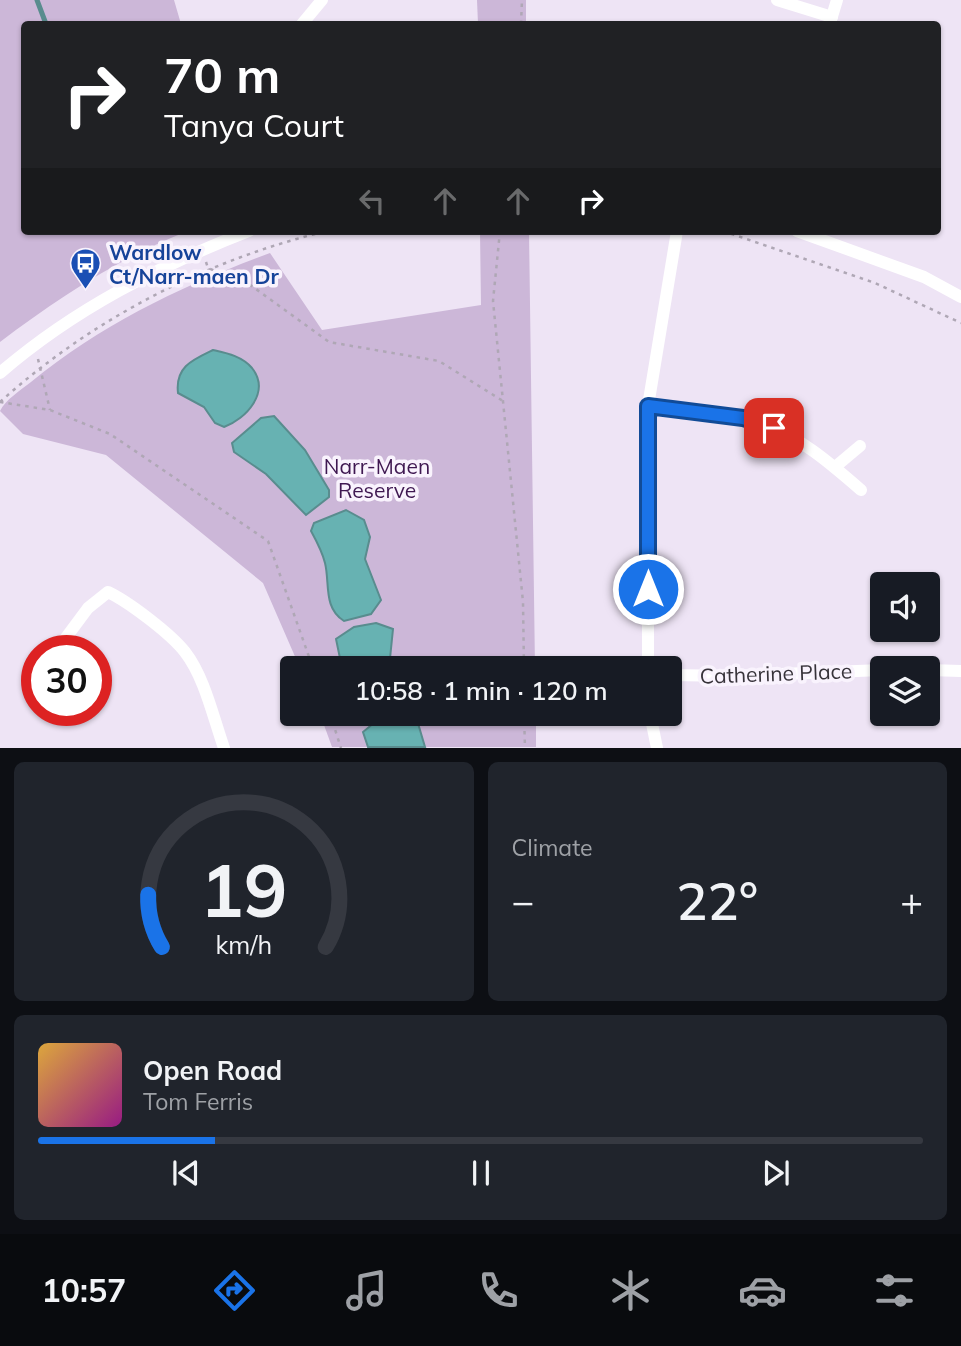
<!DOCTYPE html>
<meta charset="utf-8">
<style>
:root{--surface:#171b24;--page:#20242c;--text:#f1f3f6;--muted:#9ea1a6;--line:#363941;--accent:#1a73e8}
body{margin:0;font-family:Mulish,sans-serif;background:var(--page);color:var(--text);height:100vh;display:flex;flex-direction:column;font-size:26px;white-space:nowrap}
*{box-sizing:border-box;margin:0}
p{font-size:23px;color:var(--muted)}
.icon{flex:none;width:38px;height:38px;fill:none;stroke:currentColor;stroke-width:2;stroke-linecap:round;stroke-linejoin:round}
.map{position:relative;height:748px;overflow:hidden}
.details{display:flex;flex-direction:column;gap:14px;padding:14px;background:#0d0f14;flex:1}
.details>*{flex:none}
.top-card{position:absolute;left:21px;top:21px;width:920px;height:214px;border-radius:7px;box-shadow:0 2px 5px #0004;background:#202124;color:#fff;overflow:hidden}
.buttons{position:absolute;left:870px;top:572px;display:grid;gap:14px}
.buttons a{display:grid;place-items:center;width:70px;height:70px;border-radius:7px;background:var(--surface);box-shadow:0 2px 5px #0004;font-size:35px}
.speed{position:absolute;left:21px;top:635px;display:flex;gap:14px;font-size:35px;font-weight:700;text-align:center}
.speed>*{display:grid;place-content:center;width:91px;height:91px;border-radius:50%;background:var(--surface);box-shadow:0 2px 5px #0004;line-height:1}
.speed .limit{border:10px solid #d22;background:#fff;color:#111}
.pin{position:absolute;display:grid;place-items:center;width:60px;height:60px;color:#fff;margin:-30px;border-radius:14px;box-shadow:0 4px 10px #0006}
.me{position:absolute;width:77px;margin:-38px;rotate:0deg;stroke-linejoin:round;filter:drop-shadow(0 0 5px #0008)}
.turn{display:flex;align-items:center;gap:24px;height:147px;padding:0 28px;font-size:32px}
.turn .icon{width:91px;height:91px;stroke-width:2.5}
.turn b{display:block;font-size:49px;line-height:60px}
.lanes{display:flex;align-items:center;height:66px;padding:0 28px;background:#0003;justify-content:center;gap:35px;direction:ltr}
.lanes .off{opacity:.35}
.big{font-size:52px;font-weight:600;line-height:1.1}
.details .widget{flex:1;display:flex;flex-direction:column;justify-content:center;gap:10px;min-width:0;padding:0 24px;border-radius:10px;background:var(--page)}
.details .dial{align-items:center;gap:0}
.dial svg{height:182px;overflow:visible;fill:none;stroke:var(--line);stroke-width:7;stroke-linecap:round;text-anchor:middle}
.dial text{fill:var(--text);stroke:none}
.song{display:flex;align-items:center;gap:21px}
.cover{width:84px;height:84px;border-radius:10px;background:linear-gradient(135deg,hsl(40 70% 55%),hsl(310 70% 35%))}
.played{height:7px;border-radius:4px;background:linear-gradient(90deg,var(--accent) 20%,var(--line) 20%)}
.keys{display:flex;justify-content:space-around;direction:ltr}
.heat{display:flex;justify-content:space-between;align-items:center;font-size:38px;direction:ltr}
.details .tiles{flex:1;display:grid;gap:14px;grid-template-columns:1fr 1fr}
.widget:last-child{grid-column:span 2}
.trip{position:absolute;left:280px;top:656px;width:402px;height:70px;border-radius:7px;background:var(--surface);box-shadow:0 2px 5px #0004;font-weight:600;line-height:70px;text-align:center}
.tab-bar{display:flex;height:112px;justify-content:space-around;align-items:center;background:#090b0e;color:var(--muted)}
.tab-bar .icon{width:49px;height:49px}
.tab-bar .active{color:var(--accent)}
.tab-bar b{font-size:32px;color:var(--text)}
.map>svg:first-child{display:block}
.green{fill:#ccb7d8}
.water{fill:#67b2b2;stroke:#598c8e;stroke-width:2}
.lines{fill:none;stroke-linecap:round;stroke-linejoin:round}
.stream{stroke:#598c8e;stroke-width:5}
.path{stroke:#afa7b5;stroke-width:2.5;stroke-dasharray:3.5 5;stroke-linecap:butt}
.street{stroke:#fff;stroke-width:12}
.route-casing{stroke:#114b97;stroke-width:18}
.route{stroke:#1a73e8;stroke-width:12}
.labels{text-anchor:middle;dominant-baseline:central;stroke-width:7;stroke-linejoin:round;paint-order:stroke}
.transit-label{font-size:21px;font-weight:bold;fill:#164399;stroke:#f9f3fd;text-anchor:start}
.park-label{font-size:21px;fill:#3f1851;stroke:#f9f3fd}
.street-label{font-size:21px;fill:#37333a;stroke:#f9f3fd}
</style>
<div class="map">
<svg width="961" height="748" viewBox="0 0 961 748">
<rect width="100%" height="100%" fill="#eee4f5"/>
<g class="green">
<path d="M0,0h174l7,24h-157v207h164c-69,27 -130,67 -188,111z"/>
<path d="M477,0h49v24h-48z"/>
<path d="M480,231h49l6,437h-235l-37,-85 -157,-128 -83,-21 -23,-23c5,-11 21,-21 31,-29 72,-59 153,-97 239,-129l52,77 159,-25z"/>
<path d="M320,714h216v33h-204z"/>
</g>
<g class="water">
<path d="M213,350c13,3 29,6 39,18 19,24 -6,51 -28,59l-9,-4 -11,-16 -26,-14c-3,-26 14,-33 35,-43z"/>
<path d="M274,416l31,34 24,40v7l-23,18 -40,-41 -32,-22 -2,-9 29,-25z"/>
<path d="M346,510l18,10 6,17 -5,22 16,41 -10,14 -27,7c-21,-13 -14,-38 -19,-58 -3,-12 -8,-21 -14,-32l3,-8z"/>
<path d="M376,623l17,6 -4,39h-47l-6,-29 18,-12z"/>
<path d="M405,714l12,6 8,27h-57l-5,-15 17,-14z"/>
</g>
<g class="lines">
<path class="stream" d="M37,0l9,24"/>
<g class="path">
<path d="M521,24l1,-24"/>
<path d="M500,231l-7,70 30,301 1,66"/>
<path d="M723,231l152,52 86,40"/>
<path d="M206,262l2,6 41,16 80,58 110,19 64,40"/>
<path d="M38,359l12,51"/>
<path d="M0,402l50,8 60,24 158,107 45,127"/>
<path d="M0,402c92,-83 206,-142 327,-171"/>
<path d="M330,714l11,34"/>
<path d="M524,714l1,34"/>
</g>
<g class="street">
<path d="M777,0l55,17"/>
<path d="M830,23l7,-23"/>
<path d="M302,24l20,-24"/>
<path d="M797,231l127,46 37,20"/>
<path d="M0,373c74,-64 159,-107 249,-142"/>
<path d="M648,406c37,4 78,5 113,17 38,13 70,41 100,67"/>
<path d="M835,467l25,-21"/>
<path d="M56,651l32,-43 20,-16c21,10 63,42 77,60 20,26 28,65 39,96"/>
<path d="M648,668v-262l29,-175"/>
<path d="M928,670l33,1"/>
<path d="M670,675l63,1 149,-6"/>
<path d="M650,714l7,34"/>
</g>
</g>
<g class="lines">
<defs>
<path id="route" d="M648,589v-183l95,12 31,10"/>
</defs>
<use href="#route" class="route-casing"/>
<use href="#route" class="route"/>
</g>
<defs>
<symbol id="bus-pin" viewBox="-11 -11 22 30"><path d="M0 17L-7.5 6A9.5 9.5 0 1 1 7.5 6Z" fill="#1a4fb4" stroke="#f9f3fd"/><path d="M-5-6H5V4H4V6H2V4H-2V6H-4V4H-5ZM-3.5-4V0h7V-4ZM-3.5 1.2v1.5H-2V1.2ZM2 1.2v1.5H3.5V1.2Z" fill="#fff"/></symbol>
</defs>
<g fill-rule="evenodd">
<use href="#bus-pin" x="68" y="246" width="35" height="47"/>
</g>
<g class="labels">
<g class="transit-label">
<text x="109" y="252">Wardlow<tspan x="109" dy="24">Ct/Narr-maen Dr</tspan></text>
</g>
<g class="park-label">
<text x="377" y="466">Narr-Maen<tspan x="377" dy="24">Reserve</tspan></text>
</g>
<g class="street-label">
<text transform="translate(776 673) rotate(-2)">Catherine Place</text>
</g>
</g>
</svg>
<div class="buttons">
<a><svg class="icon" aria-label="sound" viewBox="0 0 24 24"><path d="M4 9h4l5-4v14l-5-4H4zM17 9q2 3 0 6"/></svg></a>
<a><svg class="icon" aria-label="layers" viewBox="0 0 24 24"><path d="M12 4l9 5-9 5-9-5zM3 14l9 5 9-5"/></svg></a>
</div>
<div class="speed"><div class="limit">30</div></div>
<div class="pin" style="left:774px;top:428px;background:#d93025"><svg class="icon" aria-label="arrive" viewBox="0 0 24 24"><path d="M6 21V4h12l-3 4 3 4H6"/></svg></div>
<svg class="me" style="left:648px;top:589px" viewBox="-20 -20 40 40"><circle r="17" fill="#1a73e8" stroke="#fff" stroke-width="3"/><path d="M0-11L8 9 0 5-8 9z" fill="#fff"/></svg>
<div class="trip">10:58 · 1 min · 120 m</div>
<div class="top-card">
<div class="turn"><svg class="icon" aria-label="right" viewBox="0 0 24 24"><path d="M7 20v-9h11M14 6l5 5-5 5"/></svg><div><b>70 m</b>Tanya Court</div></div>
<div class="lanes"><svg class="icon off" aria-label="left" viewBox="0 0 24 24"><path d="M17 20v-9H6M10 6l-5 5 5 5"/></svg><svg class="icon off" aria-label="ahead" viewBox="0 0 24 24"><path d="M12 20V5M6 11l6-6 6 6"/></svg><svg class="icon off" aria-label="ahead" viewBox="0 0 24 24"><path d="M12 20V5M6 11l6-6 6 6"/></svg><svg class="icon" aria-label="right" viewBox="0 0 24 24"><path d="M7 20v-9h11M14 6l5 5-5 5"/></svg></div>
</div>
</div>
<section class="details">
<div class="tiles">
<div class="widget dial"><svg viewBox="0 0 100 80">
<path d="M14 69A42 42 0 1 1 86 69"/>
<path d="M14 69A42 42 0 0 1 8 46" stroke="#1a73e8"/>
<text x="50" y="56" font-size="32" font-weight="700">19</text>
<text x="50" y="72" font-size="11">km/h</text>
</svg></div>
<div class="widget"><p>Climate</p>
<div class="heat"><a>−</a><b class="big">22°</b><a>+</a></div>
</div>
<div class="widget">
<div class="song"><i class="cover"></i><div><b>Open Road</b><p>Tom Ferris</p></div></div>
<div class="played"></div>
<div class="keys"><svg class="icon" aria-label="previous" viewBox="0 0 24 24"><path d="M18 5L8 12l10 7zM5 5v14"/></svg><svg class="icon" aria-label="pause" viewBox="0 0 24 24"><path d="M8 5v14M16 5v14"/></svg><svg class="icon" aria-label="next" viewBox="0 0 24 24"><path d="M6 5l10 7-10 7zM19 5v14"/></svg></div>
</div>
</div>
</section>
<nav class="tab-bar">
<b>10:57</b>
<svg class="icon active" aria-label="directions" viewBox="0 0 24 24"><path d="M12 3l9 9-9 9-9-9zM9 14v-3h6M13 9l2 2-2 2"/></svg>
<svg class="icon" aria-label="music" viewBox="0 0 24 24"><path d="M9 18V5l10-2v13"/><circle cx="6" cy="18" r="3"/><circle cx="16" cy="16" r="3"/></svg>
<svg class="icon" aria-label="phone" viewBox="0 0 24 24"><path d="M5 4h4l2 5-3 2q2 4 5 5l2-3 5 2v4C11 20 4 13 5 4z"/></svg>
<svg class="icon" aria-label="climate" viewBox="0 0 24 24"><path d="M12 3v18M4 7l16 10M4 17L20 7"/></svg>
<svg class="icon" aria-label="car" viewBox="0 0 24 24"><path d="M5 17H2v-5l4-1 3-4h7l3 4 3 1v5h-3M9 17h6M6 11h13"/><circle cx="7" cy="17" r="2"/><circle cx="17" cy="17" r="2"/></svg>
<svg class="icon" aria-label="filters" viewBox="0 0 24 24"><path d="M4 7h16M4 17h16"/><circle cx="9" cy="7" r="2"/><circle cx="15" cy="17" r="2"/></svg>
</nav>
